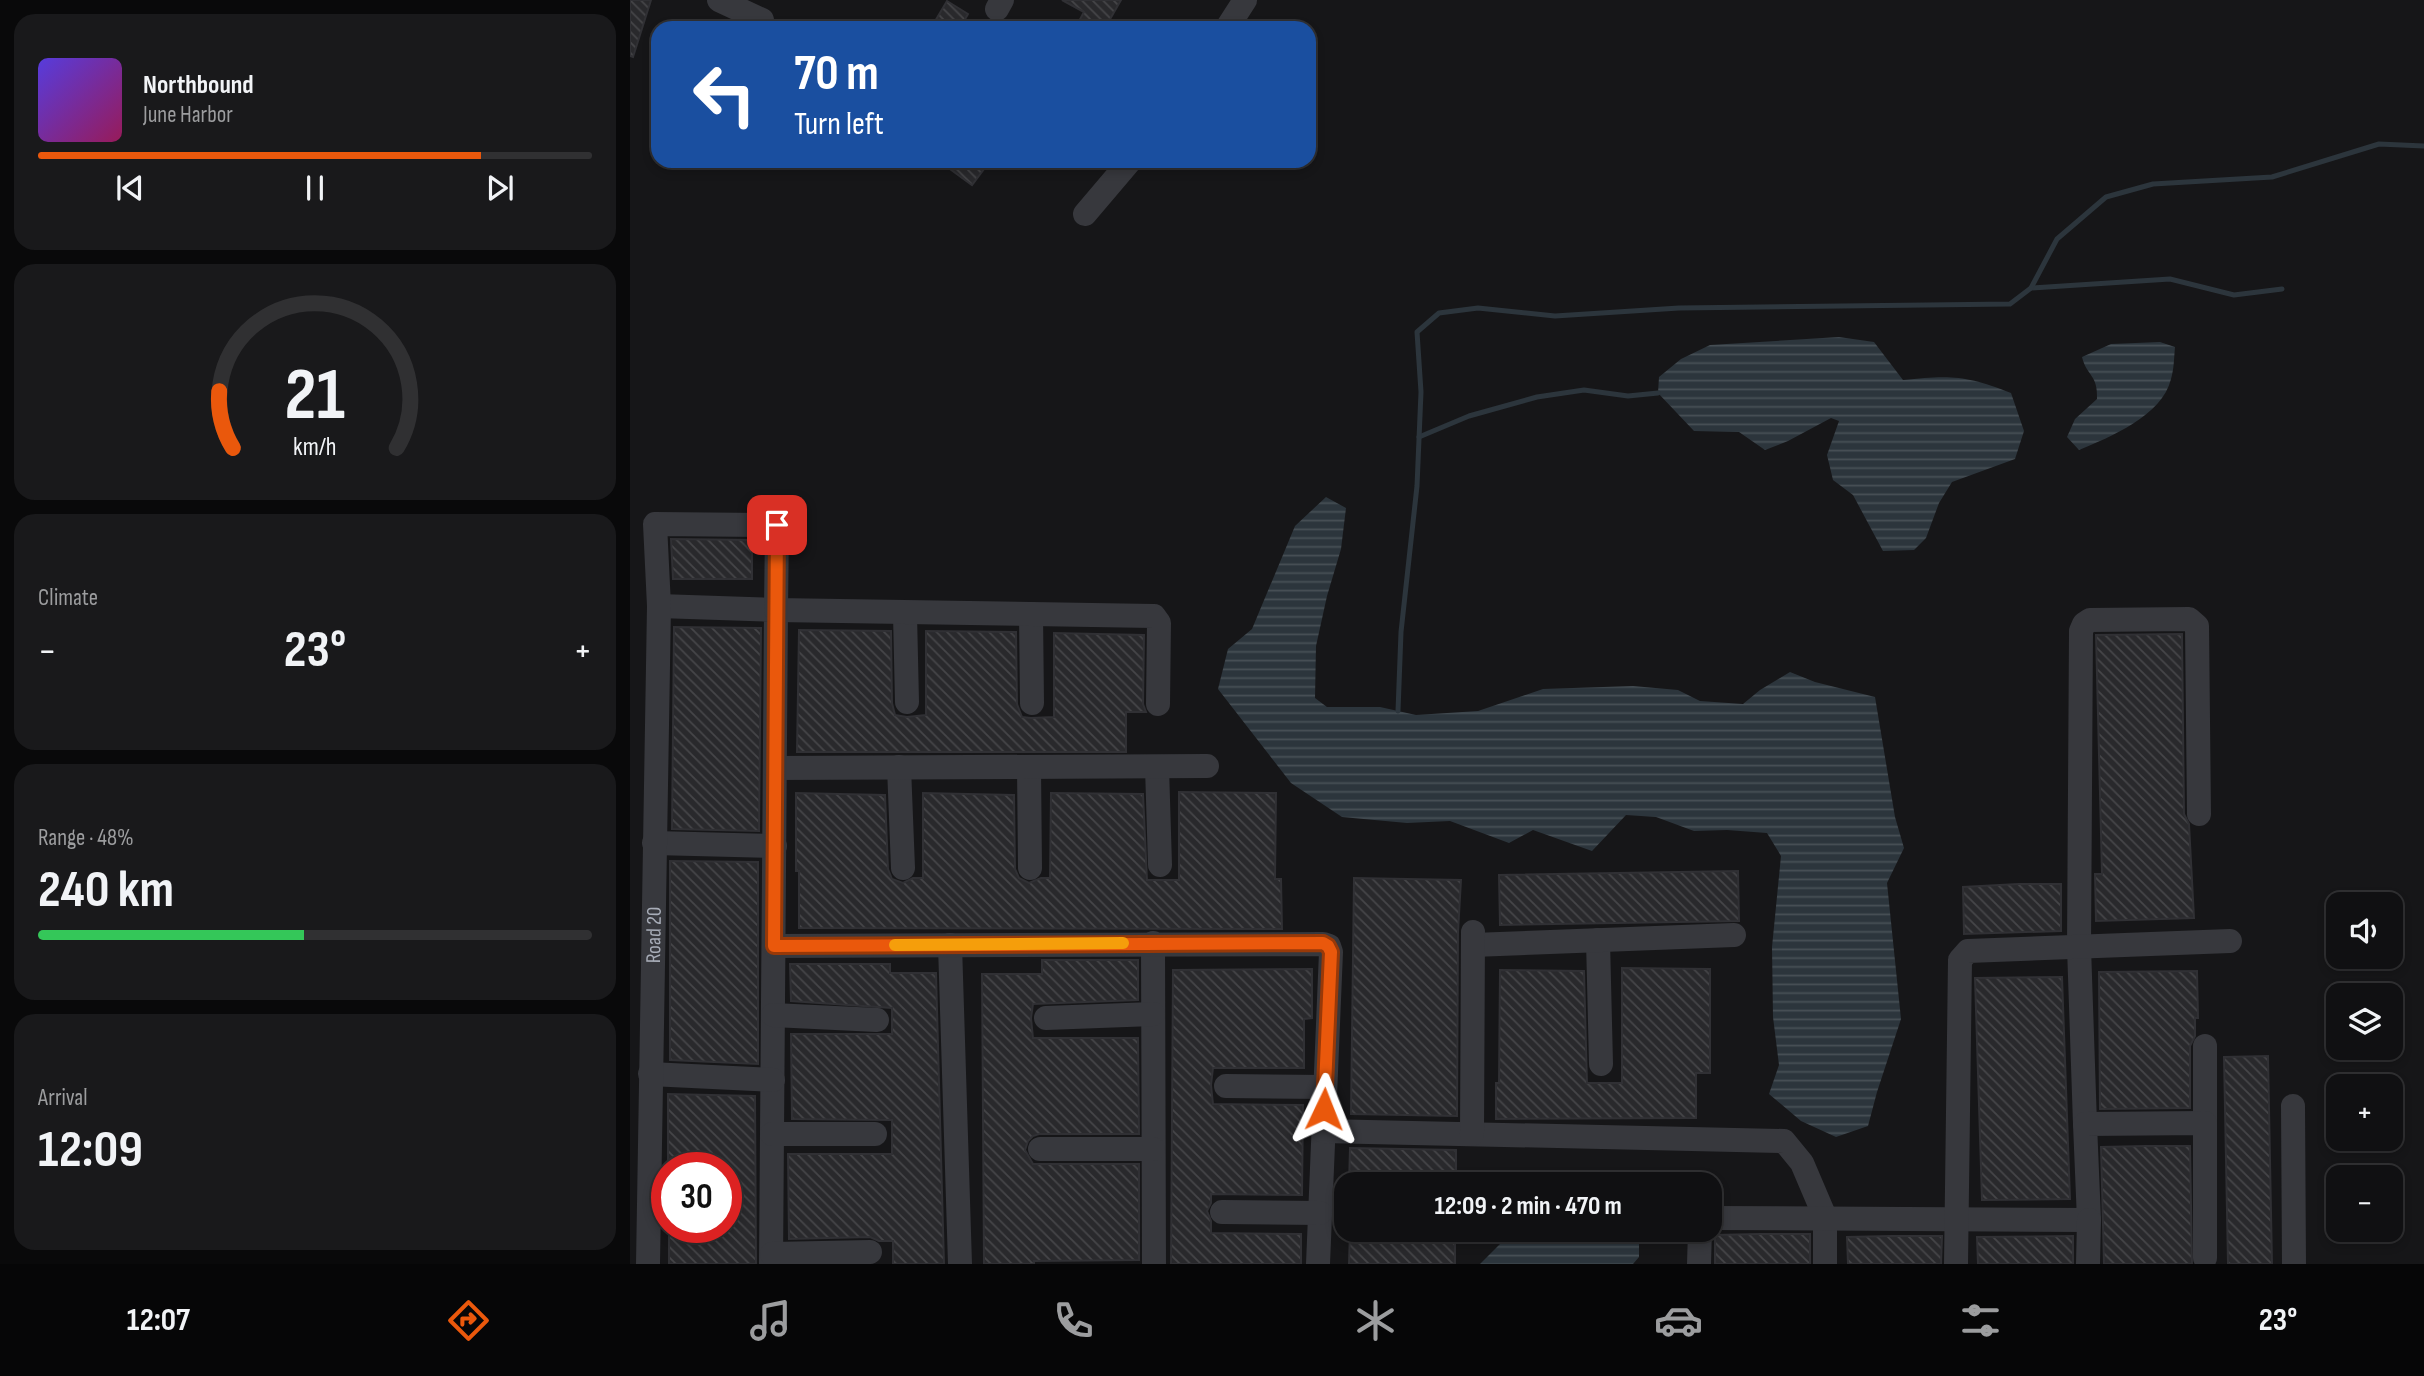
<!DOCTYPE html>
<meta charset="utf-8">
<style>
:root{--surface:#101012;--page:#19191b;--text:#f1f3f6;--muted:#9c9d9f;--line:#303032;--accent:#ea580c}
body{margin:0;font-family:"Sofia Sans Condensed",sans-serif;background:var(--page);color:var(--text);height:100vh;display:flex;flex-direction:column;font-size:26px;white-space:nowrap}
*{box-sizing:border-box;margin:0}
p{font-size:23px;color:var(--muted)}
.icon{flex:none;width:38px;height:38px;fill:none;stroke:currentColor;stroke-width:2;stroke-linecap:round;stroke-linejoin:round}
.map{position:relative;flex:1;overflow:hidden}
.panel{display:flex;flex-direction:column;gap:14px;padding:14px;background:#09090a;width:630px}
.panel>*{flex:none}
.guide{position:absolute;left:21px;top:21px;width:665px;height:147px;border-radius:21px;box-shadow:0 4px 10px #0003,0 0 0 2px var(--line);background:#1a4fa0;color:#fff;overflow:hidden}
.buttons{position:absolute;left:1696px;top:892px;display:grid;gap:14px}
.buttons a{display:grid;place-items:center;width:77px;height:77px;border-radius:14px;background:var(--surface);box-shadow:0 4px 10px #0003,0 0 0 2px var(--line);font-size:35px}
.speed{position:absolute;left:21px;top:1152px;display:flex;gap:14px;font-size:35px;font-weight:700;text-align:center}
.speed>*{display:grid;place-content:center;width:91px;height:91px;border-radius:50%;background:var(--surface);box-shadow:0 4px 10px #0003,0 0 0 2px var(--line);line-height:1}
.speed .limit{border:10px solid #d22;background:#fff;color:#111}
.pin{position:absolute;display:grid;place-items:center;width:60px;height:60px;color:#fff;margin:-30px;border-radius:14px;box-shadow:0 4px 10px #0006}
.me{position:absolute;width:77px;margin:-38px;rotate:2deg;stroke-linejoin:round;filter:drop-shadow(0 0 5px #0008)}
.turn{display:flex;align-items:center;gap:24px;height:147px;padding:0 28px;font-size:32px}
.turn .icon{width:91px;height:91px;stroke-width:2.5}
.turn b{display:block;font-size:49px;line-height:60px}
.big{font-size:52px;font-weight:700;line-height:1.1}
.panel .tile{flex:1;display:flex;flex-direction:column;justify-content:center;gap:10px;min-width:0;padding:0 24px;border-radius:21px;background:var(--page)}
.panel .dial{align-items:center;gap:0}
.dial svg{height:182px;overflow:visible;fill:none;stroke:var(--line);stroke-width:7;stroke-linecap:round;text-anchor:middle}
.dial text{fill:var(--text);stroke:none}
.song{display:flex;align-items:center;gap:21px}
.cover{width:84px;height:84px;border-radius:10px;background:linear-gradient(135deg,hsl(250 70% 55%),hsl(330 70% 35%))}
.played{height:7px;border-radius:4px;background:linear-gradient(90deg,var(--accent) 80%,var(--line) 80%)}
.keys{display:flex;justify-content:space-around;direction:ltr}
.heat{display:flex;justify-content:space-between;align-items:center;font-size:38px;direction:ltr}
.charge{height:10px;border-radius:5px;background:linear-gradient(90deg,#34c759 48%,var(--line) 0)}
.trip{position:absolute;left:704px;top:1172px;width:388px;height:70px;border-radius:21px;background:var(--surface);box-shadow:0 4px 10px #0003,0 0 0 2px var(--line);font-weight:700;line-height:70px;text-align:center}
.dock{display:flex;height:112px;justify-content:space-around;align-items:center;background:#060607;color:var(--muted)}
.dock .icon{width:49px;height:49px}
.dock .on{color:var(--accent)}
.dock b{font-size:32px;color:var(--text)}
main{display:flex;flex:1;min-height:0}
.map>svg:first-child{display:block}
.water{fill:url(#water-rules)}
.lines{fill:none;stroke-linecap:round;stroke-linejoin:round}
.stream{stroke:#2c353c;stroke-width:5}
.building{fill:url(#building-back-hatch);stroke:#303034;stroke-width:2}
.minor{stroke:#37383d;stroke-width:24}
.route-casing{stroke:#983908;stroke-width:18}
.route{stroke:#ea580c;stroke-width:12}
.slow{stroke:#f59e0b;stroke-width:12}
.labels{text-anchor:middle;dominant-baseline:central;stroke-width:7;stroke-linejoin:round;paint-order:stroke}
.street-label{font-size:21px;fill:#a8adb8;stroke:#111113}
</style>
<main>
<section class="panel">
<div class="tile">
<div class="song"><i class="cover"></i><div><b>Northbound</b><p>June Harbor</p></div></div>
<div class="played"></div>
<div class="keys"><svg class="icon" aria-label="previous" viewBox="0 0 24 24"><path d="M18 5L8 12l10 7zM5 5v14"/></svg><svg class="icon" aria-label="pause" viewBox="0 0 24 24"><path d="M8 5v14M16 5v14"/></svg><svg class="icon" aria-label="next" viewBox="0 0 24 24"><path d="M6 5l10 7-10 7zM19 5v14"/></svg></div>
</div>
<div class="tile dial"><svg viewBox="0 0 100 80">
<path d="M14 69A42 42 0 1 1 86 69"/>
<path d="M14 69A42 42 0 0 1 8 44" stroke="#ea580c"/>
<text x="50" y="56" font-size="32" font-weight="700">21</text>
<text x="50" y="72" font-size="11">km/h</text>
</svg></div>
<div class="tile"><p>Climate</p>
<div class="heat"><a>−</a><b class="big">23°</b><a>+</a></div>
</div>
<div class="tile"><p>Range · 48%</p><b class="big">240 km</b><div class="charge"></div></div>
<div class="tile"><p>Arrival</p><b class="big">12:09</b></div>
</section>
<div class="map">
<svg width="1794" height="1264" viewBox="0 0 1794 1264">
<defs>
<pattern id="water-rules" width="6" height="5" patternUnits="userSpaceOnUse" patternTransform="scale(1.75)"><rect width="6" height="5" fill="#2c353c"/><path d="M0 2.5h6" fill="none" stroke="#485056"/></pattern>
<pattern id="building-back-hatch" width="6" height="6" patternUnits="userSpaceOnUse" patternTransform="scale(1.75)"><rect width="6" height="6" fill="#29292c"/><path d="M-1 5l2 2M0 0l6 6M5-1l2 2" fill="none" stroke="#454548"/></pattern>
</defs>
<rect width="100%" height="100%" fill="#161618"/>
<g class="water">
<path d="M1209,337l35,5 29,38c46,-5 64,-5 108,13l13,38 -9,28 -63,23 -13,21 -13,35 -12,12 -31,1 -30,-56 -20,-15 -6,-25 12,-34 -8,-3 -43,23 -23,9 -26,-18 -45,-1 -36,-38 1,-16 22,-18 29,-14z"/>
<path d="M1530,342l15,5c-1,11 -1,22 -4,32 -9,37 -61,58 -92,71l-12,-13 8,-18 22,-20c1,-25 -10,-22 -15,-42l29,-13z"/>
<path d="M696,497l20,11 -5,41 -14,47 -11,50 -1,52 12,9h53l36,8 62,-4 65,-22 90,-3 45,4 22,11 43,3 17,-14 30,-18 25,10 60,15 20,120 9,31 -17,35 14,136 -24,73 -9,34 -32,11 -35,-16 -32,-27 10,-29 -6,-48 -1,-70 9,-91 -14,-23 -40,-3 -33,1 -38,-14 -30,-2 -34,36 -59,-21 -24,13 -59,-22 -43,2 -65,-6 -51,-34 -73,-94 10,-40 24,-20 43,-103z"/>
<path d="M884,1230h65c14,16 42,10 60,6v21l-6,7h-153z"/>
</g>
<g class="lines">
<g class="stream">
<path d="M1401,288l139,-9 64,16 48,-6"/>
<path d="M789,437l50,-21 68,-19 47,-7 44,6 30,-3"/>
<path d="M768,711l3,-79 16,-146 4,-94 -4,-60 22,-19 39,-5 77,8 124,-8 331,-4 21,-16 26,-49 49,-42 47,-13 119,-7 107,-33 45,2"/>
</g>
</g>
<g class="building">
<path d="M0,0h21l-18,57 -3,-1z"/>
<path d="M432,0h59l-16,28h-17l-10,-5 6,-11z"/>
<path d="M317,1l21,13 -8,14h-29z"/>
<path d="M309,161h51l-18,24z"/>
<path d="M41,539l81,1v39h-79z"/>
<path d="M44,627l87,1 -2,203 -87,-2z"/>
<path d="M169,630l92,1 1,72 3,12 12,2 19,-2v-84l90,1 1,72 5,13 9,1 23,-1v-84l90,2 -1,69 3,8h-20v40h-329z"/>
<path d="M1552,634l2,180 5,10 5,94 -98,3 -1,-47h7l-6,-239z"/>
<path d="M549,792l97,1 -1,86h6l1,50 -483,-1v-57h-3v-78l89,2 3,74 4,10 11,4 10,-5h10v-85l91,2 1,74 4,9 10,5 12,-5h9l1,-85 92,1 4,86h32z"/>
<path d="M40,861l88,1v202l-88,-4z"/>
<path d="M1108,871l1,50 -239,4 -1,-50z"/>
<path d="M724,878l107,2 -3,52 -1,184 -106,-2z"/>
<path d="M1388,884h43v47l-97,3 -1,-47z"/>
<path d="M412,960h96v40l-105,4 -2,14 2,20h105l1,96h-100l-6,2 -5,5 -3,9 8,14h106v96l-105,1v3h-50l-2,-290h60z"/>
<path d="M160,964h100v9h46l8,291h-51v-23h-14l-9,-4 -81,2 -1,-85h104v-34l-100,-1 -1,-85h101v-26l-101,-7z"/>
<path d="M992,968l88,1v104h-14v45l-200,1v-36h3l1,-113 84,1 3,112h35z"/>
<path d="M682,969v49l-8,1v49h-91l-2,17 2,19 90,1 -1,90 -91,-1v9l-4,8 4,10v12l90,1v30h-130l2,-294z"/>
<path d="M1567,971l1,47h-3v18l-5,10v62l-90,1 -1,-137z"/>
<path d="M1432,977l8,222 -88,1 -7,-222z"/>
<path d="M1638,1056l4,208h-44l-4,-207z"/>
<path d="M38,1094l87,2 1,168h-87v-37h57v-60h-58z"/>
<path d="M1515,1146h45l2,118h-88l-3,-117z"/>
<path d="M720,1148l106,2v35h-107z"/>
<path d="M720,1230h105v34h-106z"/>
<path d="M1129,1234h51v30h-95v-29z"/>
<path d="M1261,1236h51l-1,28h-93l-1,-27z"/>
<path d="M1443,1236v28h-95l-1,-27z"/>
</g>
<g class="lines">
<g class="minor">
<path d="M89,0l43,20"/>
<path d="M367,9l5,-9"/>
<path d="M597,28l18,-28"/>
<path d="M455,214l45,-53"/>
<path d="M29,606l117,4 -5,654"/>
<path d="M275,614l2,88"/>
<path d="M401,614l1,89"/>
<path d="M269,767l4,101"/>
<path d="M399,767l1,101"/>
<path d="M527,767l3,98"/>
<path d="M145,768l432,-2"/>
<path d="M24,843l121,3"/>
<path d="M968,940l3,124"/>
<path d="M523,943l1,321"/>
<path d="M320,945l10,319"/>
<path d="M843,945l261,-10"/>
<path d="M144,946l549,-2 6,2 2,6 -13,312"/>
<path d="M143,1015l104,5"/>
<path d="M416,1018l107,-4"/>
<path d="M1575,1046v77"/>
<path d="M20,1074l123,6"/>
<path d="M596,1086l99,1"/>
<path d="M1663,1106l1,158"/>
<path d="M1455,1124l-6,-177 2,-316 3,-7 6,-4 99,-1 8,7 2,188"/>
<path d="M693,1131l461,10 18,22 23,54v47"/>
<path d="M142,1134h103"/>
<path d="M842,1134l1,-202"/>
<path d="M410,1149h113"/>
<path d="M592,1212l98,1"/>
<path d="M1080,1218l379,2 -4,-96 120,-1v135"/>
<path d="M142,1254l98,-2"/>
<path id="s1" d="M18,1264l11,-658 -4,-82 122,1 -1,85 378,6 5,7 -1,81"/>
<path d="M1069,1264l1,-34"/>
<path d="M1326,1264l4,-304 8,-9 262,-10"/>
<path d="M1458,1264l1,-44"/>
</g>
</g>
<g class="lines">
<defs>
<path id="route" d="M147,525l-3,421 549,-3 5,3 3,6 -7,157"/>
</defs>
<use href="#route" class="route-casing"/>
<use href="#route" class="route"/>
<path class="slow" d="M265,945l228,-2"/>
</g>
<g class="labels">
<g class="street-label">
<text stroke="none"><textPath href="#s1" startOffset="329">Road 20</textPath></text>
</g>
</g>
</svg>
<div class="buttons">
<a><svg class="icon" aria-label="sound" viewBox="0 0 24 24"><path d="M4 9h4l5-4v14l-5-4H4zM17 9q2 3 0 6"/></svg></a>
<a><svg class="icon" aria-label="layers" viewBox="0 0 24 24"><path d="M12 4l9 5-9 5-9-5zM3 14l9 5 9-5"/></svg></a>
<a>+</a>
<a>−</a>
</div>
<div class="speed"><div class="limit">30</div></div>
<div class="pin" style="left:147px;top:525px;background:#d93025"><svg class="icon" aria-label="arrive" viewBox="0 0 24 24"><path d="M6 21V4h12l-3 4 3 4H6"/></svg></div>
<svg class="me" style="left:694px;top:1109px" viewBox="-20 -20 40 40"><path d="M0-17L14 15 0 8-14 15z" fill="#ea580c" stroke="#fff" stroke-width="4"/></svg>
<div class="trip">12:09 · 2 min · 470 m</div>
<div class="guide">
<div class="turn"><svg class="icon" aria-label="left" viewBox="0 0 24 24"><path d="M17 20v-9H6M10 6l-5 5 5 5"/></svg><div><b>70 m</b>Turn left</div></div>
</div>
</div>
</main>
<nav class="dock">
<b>12:07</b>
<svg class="icon on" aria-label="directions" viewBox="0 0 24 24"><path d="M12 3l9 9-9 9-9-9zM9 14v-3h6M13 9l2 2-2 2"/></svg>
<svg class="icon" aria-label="music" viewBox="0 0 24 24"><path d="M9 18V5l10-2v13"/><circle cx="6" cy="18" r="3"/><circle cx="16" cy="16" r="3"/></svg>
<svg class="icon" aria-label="phone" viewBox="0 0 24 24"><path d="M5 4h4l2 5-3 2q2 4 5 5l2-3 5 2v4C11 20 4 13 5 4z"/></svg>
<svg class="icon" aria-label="climate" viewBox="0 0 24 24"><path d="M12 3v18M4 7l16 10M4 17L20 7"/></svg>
<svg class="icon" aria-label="car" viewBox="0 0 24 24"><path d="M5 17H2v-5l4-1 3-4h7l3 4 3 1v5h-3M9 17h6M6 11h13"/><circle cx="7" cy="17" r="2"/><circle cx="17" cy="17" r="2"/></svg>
<svg class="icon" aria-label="filters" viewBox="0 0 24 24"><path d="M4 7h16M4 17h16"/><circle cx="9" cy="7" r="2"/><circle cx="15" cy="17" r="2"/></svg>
<b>23°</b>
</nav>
